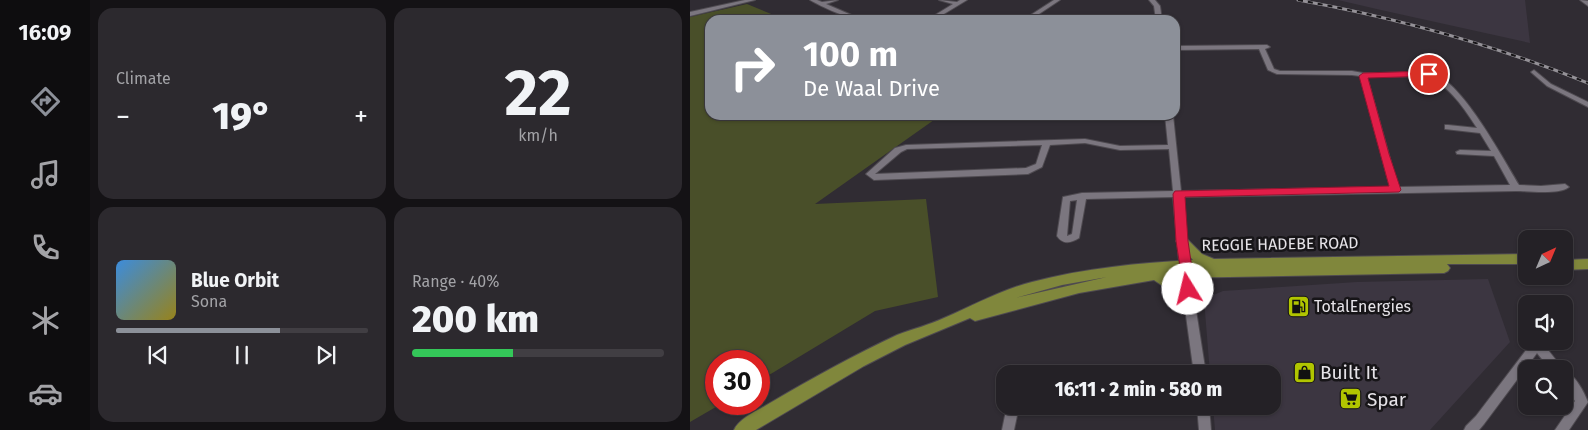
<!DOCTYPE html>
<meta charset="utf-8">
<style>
:root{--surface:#242126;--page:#2c292e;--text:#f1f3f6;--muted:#a3a3a7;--line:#413e43;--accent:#8c9099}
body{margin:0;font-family:"Fira Sans",sans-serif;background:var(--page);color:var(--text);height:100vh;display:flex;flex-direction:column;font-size:19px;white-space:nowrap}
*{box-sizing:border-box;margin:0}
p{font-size:16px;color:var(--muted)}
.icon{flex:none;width:28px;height:28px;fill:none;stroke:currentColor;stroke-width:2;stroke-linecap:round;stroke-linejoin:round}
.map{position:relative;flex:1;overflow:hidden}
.side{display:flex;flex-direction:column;gap:8px;padding:8px;background:#141215;width:600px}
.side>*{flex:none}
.top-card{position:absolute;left:15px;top:15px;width:475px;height:105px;border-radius:15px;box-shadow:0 1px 4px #0004,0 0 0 1px var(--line);background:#8c9099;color:#fff;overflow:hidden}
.needle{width:32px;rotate:44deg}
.controls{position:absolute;left:828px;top:230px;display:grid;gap:10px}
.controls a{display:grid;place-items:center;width:55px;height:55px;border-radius:10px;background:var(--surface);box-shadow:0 1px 4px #0004,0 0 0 1px var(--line);font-size:25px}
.speed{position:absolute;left:15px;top:350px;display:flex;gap:10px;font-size:25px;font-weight:700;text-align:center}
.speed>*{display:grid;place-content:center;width:65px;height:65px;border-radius:50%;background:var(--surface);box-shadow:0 1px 4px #0004,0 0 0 1px var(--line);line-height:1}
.speed .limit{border:8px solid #d22;background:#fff;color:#111}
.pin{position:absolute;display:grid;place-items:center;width:42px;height:42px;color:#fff;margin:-21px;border:2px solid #fff;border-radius:50%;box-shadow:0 1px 5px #0007}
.me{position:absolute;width:55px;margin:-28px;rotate:351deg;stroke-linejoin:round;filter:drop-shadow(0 0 4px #0008)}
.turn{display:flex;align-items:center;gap:18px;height:105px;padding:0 15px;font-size:22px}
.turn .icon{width:65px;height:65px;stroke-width:2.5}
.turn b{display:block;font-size:35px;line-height:42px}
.big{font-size:38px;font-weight:800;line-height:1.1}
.side .card{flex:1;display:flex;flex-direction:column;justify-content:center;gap:8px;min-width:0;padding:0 18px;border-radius:15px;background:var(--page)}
.side .dial{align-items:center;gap:0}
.dial b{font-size:65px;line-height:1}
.song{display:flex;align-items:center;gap:15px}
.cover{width:60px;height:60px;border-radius:8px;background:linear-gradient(135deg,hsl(210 70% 55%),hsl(50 70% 35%))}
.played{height:5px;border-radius:2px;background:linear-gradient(90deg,var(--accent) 65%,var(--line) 65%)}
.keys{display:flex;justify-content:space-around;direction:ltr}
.heat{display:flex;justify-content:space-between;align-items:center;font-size:28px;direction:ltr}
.charge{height:8px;border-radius:4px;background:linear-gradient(90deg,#34c759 40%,var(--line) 0)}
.side .tiles{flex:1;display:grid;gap:8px;grid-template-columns:repeat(2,1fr)}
.trip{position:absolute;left:306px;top:365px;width:285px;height:50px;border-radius:15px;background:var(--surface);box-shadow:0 1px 4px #0004,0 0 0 1px var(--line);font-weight:800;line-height:50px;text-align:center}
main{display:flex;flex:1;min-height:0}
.tab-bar{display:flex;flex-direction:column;width:90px;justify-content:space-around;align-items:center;background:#0e0d0f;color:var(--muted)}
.tab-bar .icon{width:35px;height:35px}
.tab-bar .selected{color:var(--accent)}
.tab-bar b{font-size:22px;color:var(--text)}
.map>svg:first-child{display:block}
.built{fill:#3c3641}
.green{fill:#494f29}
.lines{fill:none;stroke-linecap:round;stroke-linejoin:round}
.minor-casing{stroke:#4e4a50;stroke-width:2}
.major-casing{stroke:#4e4a50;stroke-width:2}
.minor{fill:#7b767f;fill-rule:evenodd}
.major{fill:#80873c;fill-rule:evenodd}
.rail-casing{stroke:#949197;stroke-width:3}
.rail{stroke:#171518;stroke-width:2;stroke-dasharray:5;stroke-linecap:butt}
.route{fill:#e11d48;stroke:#92132f}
.labels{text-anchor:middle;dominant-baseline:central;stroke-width:5;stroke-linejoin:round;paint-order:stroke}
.street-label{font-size:16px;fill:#e6e3e8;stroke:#171518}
.poi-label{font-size:16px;fill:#e6e3e8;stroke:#171518;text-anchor:start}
.near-poi-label{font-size:19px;fill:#e6e3e8;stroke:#171518;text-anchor:start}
</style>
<main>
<nav class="tab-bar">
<b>16:09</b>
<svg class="icon selected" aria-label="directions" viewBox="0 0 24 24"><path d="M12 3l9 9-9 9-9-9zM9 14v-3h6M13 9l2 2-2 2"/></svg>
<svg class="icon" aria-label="music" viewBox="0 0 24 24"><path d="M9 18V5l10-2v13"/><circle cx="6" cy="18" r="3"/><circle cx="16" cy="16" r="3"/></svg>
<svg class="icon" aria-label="phone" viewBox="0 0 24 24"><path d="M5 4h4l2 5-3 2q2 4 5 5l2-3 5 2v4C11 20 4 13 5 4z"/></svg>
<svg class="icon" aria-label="climate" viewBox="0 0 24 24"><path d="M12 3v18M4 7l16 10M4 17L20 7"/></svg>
<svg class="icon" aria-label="car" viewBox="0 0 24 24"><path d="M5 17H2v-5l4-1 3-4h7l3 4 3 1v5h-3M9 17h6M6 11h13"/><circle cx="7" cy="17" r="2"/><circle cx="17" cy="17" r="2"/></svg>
</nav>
<section class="side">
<div class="tiles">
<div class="card"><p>Climate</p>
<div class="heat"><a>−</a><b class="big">19°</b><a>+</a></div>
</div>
<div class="card dial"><b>22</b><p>km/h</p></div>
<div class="card">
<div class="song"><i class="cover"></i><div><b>Blue Orbit</b><p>Sona</p></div></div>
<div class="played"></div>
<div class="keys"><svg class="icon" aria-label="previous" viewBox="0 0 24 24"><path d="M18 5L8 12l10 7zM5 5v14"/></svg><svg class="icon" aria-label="pause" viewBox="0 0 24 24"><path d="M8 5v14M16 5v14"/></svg><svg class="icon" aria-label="next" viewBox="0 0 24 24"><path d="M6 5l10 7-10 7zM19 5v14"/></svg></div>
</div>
<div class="card"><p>Range · 40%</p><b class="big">200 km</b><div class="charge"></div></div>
</div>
</section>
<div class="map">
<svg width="898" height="430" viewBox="0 0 898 430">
<rect width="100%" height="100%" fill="#302c33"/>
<g class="built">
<path d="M648,0h187l5,43 -149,-33z"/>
<path d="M798,279l22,63 -80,88h-215l-2,-24h59v-32h-62l-6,-75 19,-8 134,-9z"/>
</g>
<path class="green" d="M57,4l39,16h-76v95h231l-126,89 111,-5 12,98 -63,14 -116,70v-20h-43v43h5l-31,18v-405z"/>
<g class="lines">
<defs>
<g id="minor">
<path d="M55,0h10l-65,16v-4z"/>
<path d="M120,0h7l5,2 16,-2 -12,4 37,16c-13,0 -43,-14 -53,-20z"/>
<path d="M249,0l18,2 3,-2h7l-33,20h-7l26,-16z"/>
<path d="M364,0h6l-30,20h-7z"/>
<path d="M459,0h6l5,6 2,14h-6l-2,-14z"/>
<path d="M890,0l8,1v5z"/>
<path d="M577,45l3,2 -5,2 9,20 6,2h72l11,2c15,0 31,0 46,-1 7,0 14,-1 20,0 31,5 74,87 90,113l22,1 24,-2 4,3c-9,8 -40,4 -53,4l-334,6 8,75 16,102h-12l-14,-102 -7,-75 -87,2 -7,39c-8,5 -16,7 -22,-2l6,-39 19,-4 91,-2 -4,-42 -49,1 -35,-7 -35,2 -8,22 -14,7 -154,6 -8,-6 29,-26 11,-3 179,-6 35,7 48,-1 -3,-30h8l8,76 209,-4 -30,-111 -8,-1 -75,-1 -9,-4 -9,-21 -84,1v-4zM738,76c22,11 36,32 49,52l-29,-3h-3v4l35,4 11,18 -31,-1 -4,2 1,2 37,2 16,29 -112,2 -31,-110zM352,145l-6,19 -10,4 -151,6 26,-22 6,-3zM387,200l-5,34 -5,2 3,-35z"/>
<path d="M844,70l17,14 37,18v5l-41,-21 -15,-13 -1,-1z"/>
<path d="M843,341h8l22,28h-13l-13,-16 -53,71 -5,6h-15l2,-4 10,-10z"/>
<path d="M874,371c11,3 20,21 24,31l-19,28h-14l20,-29 -11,-16z"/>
<path d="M317,406h12l-5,24h-12z"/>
<path d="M507,406h12l2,24h-12z"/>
</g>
<g id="major">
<path d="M492,237l4,1 16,16 12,5 312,-5v10h-79l3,4 -2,3 -4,2 -273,5c11,7 22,17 28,28l-2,4 -5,2 -5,-2 -17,-19 -16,-11 -75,13 -104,28 -5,-3 -65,27 -41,21 -108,64h-22c5,-12 25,-20 36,-27 41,-24 84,-48 127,-68 16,-6 32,-10 47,-17 29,-12 56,-28 88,-36 53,-14 107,-19 161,-22l-17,-19 2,-3zM417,277l-92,21 47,-13z"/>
<path d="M898,259v10l-24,1v-10z"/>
</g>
</defs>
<use href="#minor" class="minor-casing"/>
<use href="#major" class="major-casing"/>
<use href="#minor" class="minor"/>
<use href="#major" class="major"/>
<defs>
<path id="rail" d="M608,0c100,18 196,45 290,83"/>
</defs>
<use href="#rail" class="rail-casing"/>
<use href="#rail" class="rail"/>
</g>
<path class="route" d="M739,71l4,3 -1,2 -64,2 21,76 12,36 -2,2 -214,5 3,44 7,48 -2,4 -5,1 -4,-1 -8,-52 -3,-47 2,-3 214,-5 -30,-110 4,-3z"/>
<defs>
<symbol id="fuel-square" viewBox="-11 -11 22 22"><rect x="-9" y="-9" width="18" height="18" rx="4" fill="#b1c500" stroke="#171518"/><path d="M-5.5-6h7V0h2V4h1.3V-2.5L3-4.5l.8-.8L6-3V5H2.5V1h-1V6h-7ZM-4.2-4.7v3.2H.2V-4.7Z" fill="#111"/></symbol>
<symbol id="shop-square" viewBox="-11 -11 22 22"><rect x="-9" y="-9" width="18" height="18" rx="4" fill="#b1c500" stroke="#171518"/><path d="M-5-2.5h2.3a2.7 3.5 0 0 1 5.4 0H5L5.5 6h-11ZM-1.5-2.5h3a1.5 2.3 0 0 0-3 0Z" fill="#111"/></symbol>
<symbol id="supermarket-square" viewBox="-11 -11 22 22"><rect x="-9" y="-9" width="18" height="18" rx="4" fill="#b1c500" stroke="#171518"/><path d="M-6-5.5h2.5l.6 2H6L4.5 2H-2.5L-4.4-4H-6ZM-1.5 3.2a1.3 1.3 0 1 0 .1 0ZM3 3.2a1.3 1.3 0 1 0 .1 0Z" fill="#111"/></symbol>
</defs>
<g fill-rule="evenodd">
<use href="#fuel-square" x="596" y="294" width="25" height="25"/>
<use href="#shop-square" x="602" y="360" width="25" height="25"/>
<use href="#supermarket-square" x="648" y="386" width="25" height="25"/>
</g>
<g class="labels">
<g class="street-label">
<text transform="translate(590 244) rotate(-1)">REGGIE HADEBE ROAD</text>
</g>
<g class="poi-label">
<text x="624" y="306">TotalEnergies</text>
</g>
<g class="near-poi-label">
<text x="630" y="372">Built It</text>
<text x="677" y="399">Spar</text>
</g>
</g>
</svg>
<div class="controls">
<a><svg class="needle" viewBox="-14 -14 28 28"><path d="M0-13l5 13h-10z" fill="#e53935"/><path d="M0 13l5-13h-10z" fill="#a3a3a7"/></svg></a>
<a><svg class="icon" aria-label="sound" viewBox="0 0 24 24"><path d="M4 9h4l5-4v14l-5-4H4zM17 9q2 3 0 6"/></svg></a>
<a><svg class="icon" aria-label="search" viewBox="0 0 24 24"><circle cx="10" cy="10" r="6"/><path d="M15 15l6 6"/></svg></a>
</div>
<div class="speed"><div class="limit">30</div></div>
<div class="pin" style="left:739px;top:74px;background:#d93025"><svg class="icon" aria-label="arrive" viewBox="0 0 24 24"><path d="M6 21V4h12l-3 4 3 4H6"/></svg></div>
<svg class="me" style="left:498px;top:289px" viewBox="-20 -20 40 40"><circle r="19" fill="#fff"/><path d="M0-13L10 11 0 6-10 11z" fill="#e11d48"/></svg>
<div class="trip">16:11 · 2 min · 580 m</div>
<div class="top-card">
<div class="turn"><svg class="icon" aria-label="right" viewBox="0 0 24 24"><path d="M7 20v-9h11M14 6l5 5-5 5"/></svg><div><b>100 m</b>De Waal Drive</div></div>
</div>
</div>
</main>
